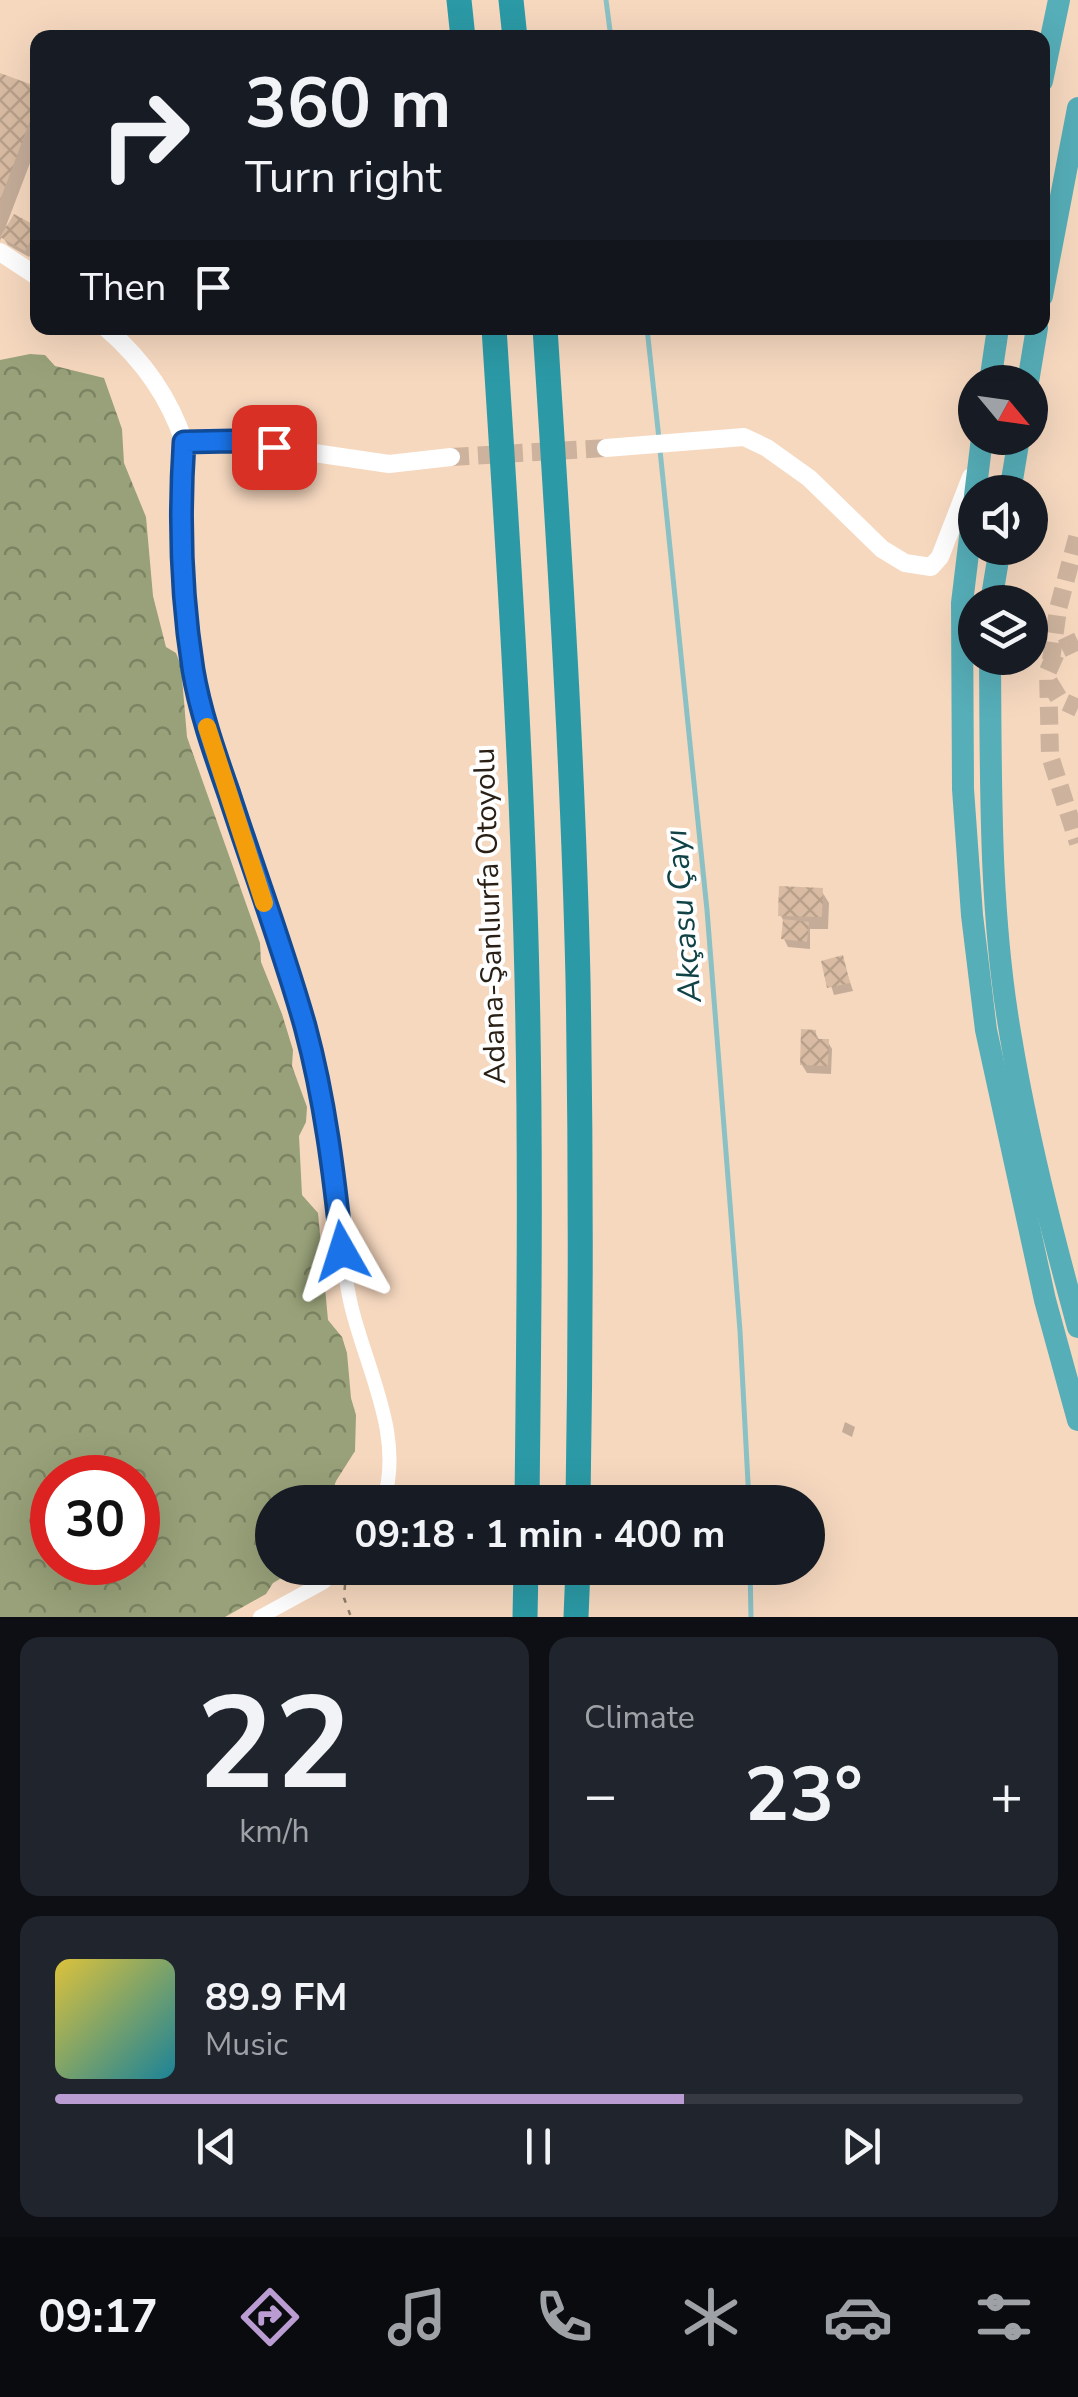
<!DOCTYPE html>
<meta charset="utf-8">
<style>
:root{--surface:#171b24;--page:#20242c;--text:#f1f3f6;--muted:#9ea1a6;--line:#363941;--accent:#ba9cd2}
body{margin:0;font-family:"Nunito Sans",sans-serif;background:var(--page);color:var(--text);height:100vh;display:flex;flex-direction:column;font-size:38px;white-space:nowrap}
*{box-sizing:border-box;margin:0}
p{font-size:32px;color:var(--muted)}
.icon{flex:none;width:55px;height:55px;fill:none;stroke:currentColor;stroke-width:2;stroke-linecap:round;stroke-linejoin:round}
.map{position:relative;height:1617px;overflow:hidden}
.details{display:flex;flex-direction:column;gap:20px;padding:20px;background:#0d0f14;flex:1}
.details>*{flex:none}
.hud{position:absolute;left:30px;top:30px;width:1020px;height:305px;border-radius:20px;box-shadow:0 10px 40px #0002;background:#171b24;color:var(--text);overflow:hidden}
.needle{width:65px;rotate:119deg}
.tools{position:absolute;left:958px;top:365px;display:grid;gap:20px}
.tools a{display:grid;place-items:center;width:90px;height:90px;border-radius:50%;background:var(--surface);box-shadow:0 10px 40px #0002;font-size:50px}
.speed{position:absolute;left:30px;top:1455px;display:flex;gap:20px;font-size:50px;font-weight:700;text-align:center}
.speed>*{display:grid;place-content:center;width:130px;height:130px;border-radius:50%;background:var(--surface);box-shadow:0 10px 40px #0002;line-height:1}
.speed .limit{border:15px solid #d22;background:#fff;color:#111}
.pin{position:absolute;display:grid;place-items:center;width:85px;height:85px;color:#fff;margin:-42px;border-radius:20px;box-shadow:0 5px 15px #0006}
.me{position:absolute;width:110px;margin:-55px;rotate:354deg;stroke-linejoin:round;filter:drop-shadow(0 0 8px #0008)}
.turn{display:flex;align-items:center;gap:35px;height:210px;padding:0 50px;font-size:45px}
.turn .icon{width:130px;height:130px;stroke-width:2.5}
.turn b{display:block;font-size:70px;line-height:85px}
.then{display:flex;align-items:center;height:95px;padding:0 50px;background:#0003;gap:20px;font-size:38px}
.big{font-size:75px;font-weight:700;line-height:1.1}
.details .tile{flex:1;display:flex;flex-direction:column;justify-content:center;gap:15px;min-width:0;padding:0 35px;border-radius:20px;background:var(--page)}
.details .dial{align-items:center;gap:0}
.dial b{font-size:130px;line-height:1}
.song{display:flex;align-items:center;gap:30px}
.cover{width:120px;height:120px;border-radius:15px;background:linear-gradient(135deg,hsl(50 70% 55%),hsl(190 70% 35%))}
.played{height:10px;border-radius:5px;background:linear-gradient(90deg,var(--accent) 65%,var(--line) 65%)}
.keys{display:flex;justify-content:space-around;direction:ltr}
.heat{display:flex;justify-content:space-between;align-items:center;font-size:55px;direction:ltr}
.details .tiles{flex:1;display:grid;gap:20px;grid-template-columns:1fr 1fr}
.tile:last-child{grid-column:span 2}
.trip{position:absolute;left:255px;top:1485px;width:570px;height:100px;border-radius:50px;background:var(--surface);box-shadow:0 10px 40px #0002;font-weight:700;line-height:100px;text-align:center}
.tabs{display:flex;height:160px;justify-content:space-around;align-items:center;background:#090b0e;color:var(--muted)}
.tabs .icon{width:70px;height:70px}
.tabs .current{color:var(--accent)}
.tabs b{font-size:45px;color:var(--text)}
.map>svg:first-child{display:block}
.forest{fill:url(#forest-crowns);fill-rule:evenodd}
.shadow{fill:#0003}
.lines{fill:none;stroke-linecap:round;stroke-linejoin:round}
.stream{stroke:#8bc1c5;stroke-width:5}
.building{fill:url(#building-cross-hatch)}
.tertiary-tunnel{stroke:#cdb39d;stroke-width:18;stroke-dasharray:18 9;stroke-linecap:butt}
.path{stroke:#907c6a;stroke-width:2.5;stroke-dasharray:5 8;stroke-linecap:butt}
.minor{stroke:#fff;stroke-width:14}
.tertiary{stroke:#fff;stroke-width:18}
.trunk{stroke:#56aeb8;stroke-width:22}
.motorway{stroke:#2b9aa6;stroke-width:25}
.route-casing{stroke:#114b97;stroke-width:25}
.route{stroke:#1a73e8;stroke-width:18}
.slow{stroke:#f59e0b;stroke-width:18}
.labels{text-anchor:middle;dominant-baseline:central;stroke-width:8;stroke-linejoin:round;paint-order:stroke}
.street-label{font-size:30px;fill:#291f15;stroke:#fff}
.water-label{font-size:32px;font-style:italic;fill:#104246;stroke:#fff}
</style>
<div class="map">
<svg width="1078" height="1617" viewBox="0 0 1078 1617">
<defs>
<pattern id="forest-crowns" width="20" height="18" patternUnits="userSpaceOnUse" patternTransform="scale(2.5)"><rect width="20" height="18" fill="#98a179"/><path d="M2 6a3 3 0 1 1 6 0M12 15a3 3 0 1 1 6 0" fill="none" stroke="#7c8362"/></pattern>
<pattern id="building-cross-hatch" width="8" height="8" patternUnits="userSpaceOnUse" patternTransform="scale(2.5)"><rect width="8" height="8" fill="#d8bba2"/><path d="M0 0l8 8M0 8l8-8" fill="none" stroke="#b9a08b"/></pattern>
</defs>
<rect width="100%" height="100%" fill="#f6d8bf"/>
<path class="forest" d="M30,354l15,1 10,11 49,12 18,51 2,34 22,54 7,79 13,51 10,6 5,13 6,71 73,206 1,19 21,52 11,36 -1,16 15,41 -1,15 -7,14 3,59 16,18 10,107 14,17 5,16 4,45 5,17 -1,36 -19,30 -7,21h-57v66h26l-25,15 -7,11 -41,23h-225v-1257zM52,1478h86v84h-86z"/>
<g class="shadow">
<path d="M0,76l38,13v53l-32,84 30,4 2,13 -9,14 -21,-12 -6,-9 -2,5z"/>
<path d="M821,890l8,13 -1,26h-18v20l-22,-2 -4,-8 1,-15 -4,-8z"/>
<path d="M842,958l11,33 -19,4 -10,-32z"/>
<path d="M815,1032l5,9 8,1 4,7 -1,25 -24,-1 -5,-8z"/>
<path d="M845,1422l10,5 -3,10 -10,-5z"/>
</g>
<g class="lines">
<g class="stream">
<path d="M606,0l5,38"/>
<path d="M647,328l12,111"/>
<path d="M660,450l47,460 33,421 9,171"/>
<path d="M750,1568l1,49"/>
</g>
</g>
<g class="building">
<path d="M0,73l38,14v13l-38,100z"/>
<path d="M14,214l24,13 -13,24 -25,-14z"/>
<path d="M779,886l44,2 -1,29 -44,-1z"/>
<path d="M783,919l26,3 -2,20 -26,-3z"/>
<path d="M843,955l7,28 -23,5 -6,-27z"/>
<path d="M801,1029l15,1v9h13l-1,27 -28,-1z"/>
</g>
<g class="lines">
<g class="tertiary-tunnel">
<path d="M451,457l155,-9"/>
<path d="M1078,641l-21,10 -9,20 2,85 28,87"/>
<path d="M1051,660l7,-51 20,-75"/>
<path d="M1049,682l11,18 18,8"/>
</g>
<path class="path" d="M345,1585l-1,13 7,19"/>
<g class="minor">
<path d="M184,442c-5,76 -6,158 10,233 26,121 80,235 111,354 10,39 21,78 27,118 7,52 7,106 19,158 15,64 54,132 32,197"/>
<path d="M260,1617l64,-35 15,-14"/>
</g>
<g class="tertiary">
<path d="M0,252l38,25"/>
<path d="M106,328c37,32 63,68 78,114l49,-1 156,23 62,-7"/>
<path d="M606,448l138,-11 23,11 42,30 73,71 23,14 26,4 9,-10 31,-80"/>
</g>
<g class="trunk">
<path d="M1042,81l17,-81"/>
<path d="M1042,296l36,-188"/>
<path d="M990,382l8,-54"/>
<path d="M1028,382l9,-54"/>
<path d="M982,438l-20,165 1,186 9,126 14,115 59,270 33,120"/>
<path d="M1010,492l9,-54"/>
<path d="M991,602l9,-54"/>
<path d="M990,658c1,126 -1,255 21,380 16,97 41,194 67,289"/>
</g>
<g class="motorway">
<path d="M459,0l4,38"/>
<path d="M511,0l4,38"/>
<path d="M494,328c14,217 28,434 33,651 4,174 2,349 0,523"/>
<path d="M545,328c14,216 28,434 33,651 3,175 3,349 0,523"/>
<path d="M525,1617l1,-49"/>
<path d="M576,1617l2,-49"/>
</g>
</g>
<g class="lines">
<defs>
<path id="route" d="M274,447l-41,-6 -49,1c-5,76 -3,152 9,228 7,42 22,84 36,124 25,77 54,154 76,232 20,74 29,149 37,225"/>
</defs>
<use href="#route" class="route-casing"/>
<use href="#route" class="route"/>
<path class="slow" d="M207,727l57,176"/>
</g>
<g class="labels">
<g class="street-label">
<text transform="translate(490 916) rotate(-92)">Adana-Şanlıurfa Otoyolu</text>
</g>
<g class="water-label">
<text transform="translate(683 916) rotate(-95)">Akçasu Çayı</text>
</g>
</g>
</svg>
<div class="tools">
<a><svg class="needle" viewBox="-14 -14 28 28"><path d="M0-13l5 13h-10z" fill="#e53935"/><path d="M0 13l5-13h-10z" fill="#9ea1a6"/></svg></a>
<a><svg class="icon" aria-label="sound" viewBox="0 0 24 24"><path d="M4 9h4l5-4v14l-5-4H4zM17 9q2 3 0 6"/></svg></a>
<a><svg class="icon" aria-label="layers" viewBox="0 0 24 24"><path d="M12 4l9 5-9 5-9-5zM3 14l9 5 9-5"/></svg></a>
</div>
<div class="speed"><div class="limit">30</div></div>
<div class="pin" style="left:274px;top:447px;background:#d93025"><svg class="icon" aria-label="arrive" viewBox="0 0 24 24"><path d="M6 21V4h12l-3 4 3 4H6"/></svg></div>
<svg class="me" style="left:342px;top:1251px" viewBox="-20 -20 40 40"><path d="M0-17L14 15 0 8-14 15z" fill="#1a73e8" stroke="#fff" stroke-width="4"/></svg>
<div class="trip">09:18 · 1 min · 400 m</div>
<div class="hud">
<div class="turn"><svg class="icon" aria-label="right" viewBox="0 0 24 24"><path d="M7 20v-9h11M14 6l5 5-5 5"/></svg><div><b>360 m</b>Turn right</div></div>
<div class="then">Then<svg class="icon" aria-label="arrive" viewBox="0 0 24 24"><path d="M6 21V4h12l-3 4 3 4H6"/></svg></div>
</div>
</div>
<section class="details">
<div class="tiles">
<div class="tile dial"><b>22</b><p>km/h</p></div>
<div class="tile"><p>Climate</p>
<div class="heat"><a>−</a><b class="big">23°</b><a>+</a></div>
</div>
<div class="tile">
<div class="song"><i class="cover"></i><div><b>89.9 FM</b><p>Music</p></div></div>
<div class="played"></div>
<div class="keys"><svg class="icon" aria-label="previous" viewBox="0 0 24 24"><path d="M18 5L8 12l10 7zM5 5v14"/></svg><svg class="icon" aria-label="pause" viewBox="0 0 24 24"><path d="M8 5v14M16 5v14"/></svg><svg class="icon" aria-label="next" viewBox="0 0 24 24"><path d="M6 5l10 7-10 7zM19 5v14"/></svg></div>
</div>
</div>
</section>
<nav class="tabs">
<b>09:17</b>
<svg class="icon current" aria-label="directions" viewBox="0 0 24 24"><path d="M12 3l9 9-9 9-9-9zM9 14v-3h6M13 9l2 2-2 2"/></svg>
<svg class="icon" aria-label="music" viewBox="0 0 24 24"><path d="M9 18V5l10-2v13"/><circle cx="6" cy="18" r="3"/><circle cx="16" cy="16" r="3"/></svg>
<svg class="icon" aria-label="phone" viewBox="0 0 24 24"><path d="M5 4h4l2 5-3 2q2 4 5 5l2-3 5 2v4C11 20 4 13 5 4z"/></svg>
<svg class="icon" aria-label="climate" viewBox="0 0 24 24"><path d="M12 3v18M4 7l16 10M4 17L20 7"/></svg>
<svg class="icon" aria-label="car" viewBox="0 0 24 24"><path d="M5 17H2v-5l4-1 3-4h7l3 4 3 1v5h-3M9 17h6M6 11h13"/><circle cx="7" cy="17" r="2"/><circle cx="17" cy="17" r="2"/></svg>
<svg class="icon" aria-label="filters" viewBox="0 0 24 24"><path d="M4 7h16M4 17h16"/><circle cx="9" cy="7" r="2"/><circle cx="15" cy="17" r="2"/></svg>
</nav>
